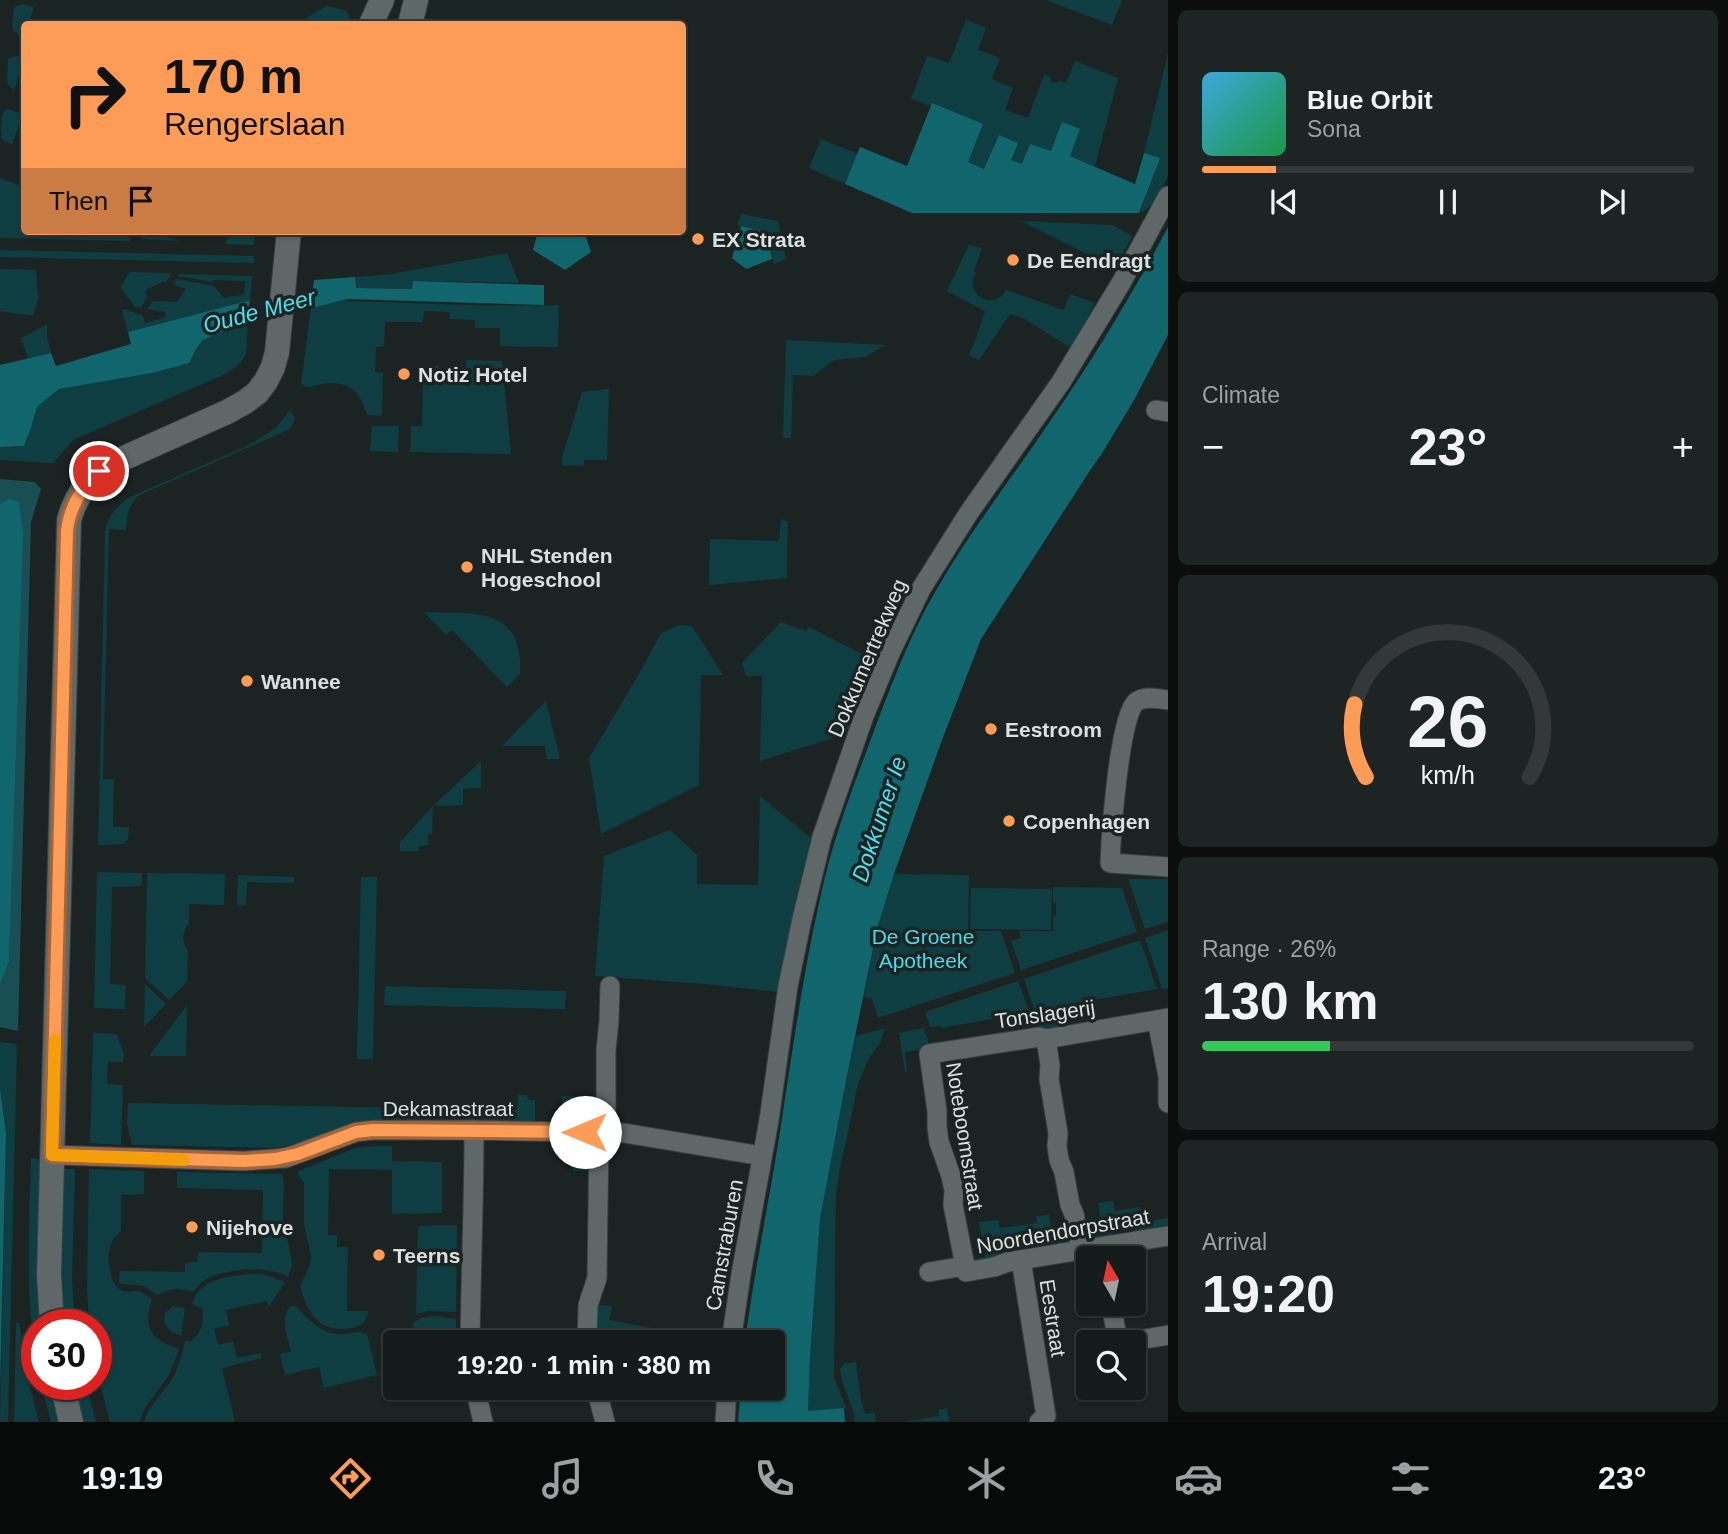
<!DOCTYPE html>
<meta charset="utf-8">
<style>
:root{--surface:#151a1a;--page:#1e2323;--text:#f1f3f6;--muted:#9da1a2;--line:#343839;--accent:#fd9c56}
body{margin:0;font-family:Helvetica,sans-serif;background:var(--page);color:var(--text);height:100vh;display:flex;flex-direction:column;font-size:26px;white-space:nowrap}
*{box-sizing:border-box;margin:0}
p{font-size:23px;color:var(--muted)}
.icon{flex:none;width:38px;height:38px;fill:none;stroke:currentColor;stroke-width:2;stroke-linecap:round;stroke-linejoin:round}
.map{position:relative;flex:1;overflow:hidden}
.details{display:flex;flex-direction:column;gap:10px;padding:10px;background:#0c0e0e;width:560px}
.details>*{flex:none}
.top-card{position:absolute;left:21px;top:21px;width:665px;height:214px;border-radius:7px;box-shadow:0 2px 5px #0004,0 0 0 2px var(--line);background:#fd9c56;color:#111;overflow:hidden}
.needle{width:46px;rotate:351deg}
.tools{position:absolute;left:1076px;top:1246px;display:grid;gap:14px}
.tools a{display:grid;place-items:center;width:70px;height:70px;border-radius:7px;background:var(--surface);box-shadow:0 2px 5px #0004,0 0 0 2px var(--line);font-size:35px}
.speed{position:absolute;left:21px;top:1309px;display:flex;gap:14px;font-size:35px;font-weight:700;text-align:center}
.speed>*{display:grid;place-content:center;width:91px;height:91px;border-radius:50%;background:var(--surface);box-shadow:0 2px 5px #0004,0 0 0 2px var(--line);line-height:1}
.speed .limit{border:10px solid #d22;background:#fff;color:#111}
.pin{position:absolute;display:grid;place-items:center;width:60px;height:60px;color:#fff;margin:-30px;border:4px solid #fff;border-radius:50%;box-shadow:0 2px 7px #0007}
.me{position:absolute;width:77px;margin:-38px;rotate:270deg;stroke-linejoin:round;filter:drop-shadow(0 0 5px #0008)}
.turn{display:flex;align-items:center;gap:24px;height:147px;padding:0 28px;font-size:32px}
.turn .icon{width:91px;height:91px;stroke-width:2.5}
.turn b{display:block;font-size:49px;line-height:60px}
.then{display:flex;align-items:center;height:66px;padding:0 28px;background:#0003;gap:14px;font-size:26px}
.big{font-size:52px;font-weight:800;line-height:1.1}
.details .card{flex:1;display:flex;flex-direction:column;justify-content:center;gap:10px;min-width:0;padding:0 24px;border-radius:10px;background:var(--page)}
.details .dial{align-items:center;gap:0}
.dial svg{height:182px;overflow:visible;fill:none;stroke:var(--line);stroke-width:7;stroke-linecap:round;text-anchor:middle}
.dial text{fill:var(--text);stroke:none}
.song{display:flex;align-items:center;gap:21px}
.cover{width:84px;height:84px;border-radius:10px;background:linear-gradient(135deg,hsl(200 70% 55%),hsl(140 70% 35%))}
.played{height:7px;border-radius:4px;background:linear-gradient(90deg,var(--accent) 15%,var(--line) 15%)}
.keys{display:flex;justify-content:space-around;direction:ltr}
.heat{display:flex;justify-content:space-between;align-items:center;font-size:38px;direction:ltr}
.charge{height:10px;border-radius:5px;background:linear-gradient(90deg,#34c759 26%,var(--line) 0)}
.trip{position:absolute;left:383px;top:1330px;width:402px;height:70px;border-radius:7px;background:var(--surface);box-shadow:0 2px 5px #0004,0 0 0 2px var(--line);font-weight:800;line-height:70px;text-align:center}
.tabs{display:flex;height:112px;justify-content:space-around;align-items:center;background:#080a0a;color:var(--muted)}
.tabs .icon{width:49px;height:49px}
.tabs .active{color:var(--accent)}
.tabs b{font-size:32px;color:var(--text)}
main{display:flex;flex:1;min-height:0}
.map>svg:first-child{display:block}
.green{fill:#0e3e42}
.forest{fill:#184e54}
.water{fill:#11666d}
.pier{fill:#1c2323}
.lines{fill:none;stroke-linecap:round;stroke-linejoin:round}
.minor-casing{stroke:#393f40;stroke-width:21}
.tertiary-casing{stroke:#393f40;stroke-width:26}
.minor{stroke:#5f6768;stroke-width:19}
.tertiary{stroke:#5f6768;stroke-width:24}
.route-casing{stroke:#a46538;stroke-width:18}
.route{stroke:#fd9c56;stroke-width:12}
.slow{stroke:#f59e0b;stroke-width:12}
.poi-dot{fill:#fd9c56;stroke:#1c2323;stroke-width:2.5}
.labels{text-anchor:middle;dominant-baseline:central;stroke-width:7;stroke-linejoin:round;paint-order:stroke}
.poi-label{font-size:21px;font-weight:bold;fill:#dbe0e0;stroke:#1c2323;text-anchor:start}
.street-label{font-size:21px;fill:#dbe0e0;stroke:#1c2323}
.park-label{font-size:21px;fill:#47dcea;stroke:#1c2323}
.water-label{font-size:23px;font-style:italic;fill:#4ce0ee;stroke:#1c2323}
</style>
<main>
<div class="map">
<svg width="1168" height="1422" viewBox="0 0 1168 1422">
<rect width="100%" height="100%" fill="#1c2323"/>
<g class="green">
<path d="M1046,0h76l-10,25z"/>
<path d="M24,4l10,3 -6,17h-4l-1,13 -10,-6 -1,-6 2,-17 5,-3z"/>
<path d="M327,6l20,5 4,13h-46l2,-7z"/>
<path d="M966,20l20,8 -8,22 22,8 -8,21 21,9 -8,22 23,8 16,-43 7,2 -1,4 7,2 2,-3 7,3 9,-22 43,17 -23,88 -26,-10 -19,-4 -28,13 -11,-5 -12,-25 -14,34 -17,-6 -36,-59 -1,2 -20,-7 16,-43 22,7z"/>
<path d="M1168,53v123l-10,21 -9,10 -9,6 19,-54 -15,-6z"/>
<path d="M18,56l6,3v2l-10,29 -7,-6 1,-25 5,-2z"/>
<path d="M8,109l15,5 -11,30c-3,-1 -8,-3 -10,-5 -2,-7 -1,-22 2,-28z"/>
<path d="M821,139l37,15 -13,30 -36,-16z"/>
<path d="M0,178l24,9v44h109l-3,10 -130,-3z"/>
<path d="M741,214l37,7 8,38 -12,5 -7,-32 -30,-7z"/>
<path d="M1021,221l91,4 19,10v4l-16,29z"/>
<path d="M139,231h9l32,10 -38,-2z"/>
<path d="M231,231h25l-2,14 -29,-1z"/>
<path d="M969,245l13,3 -8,23 2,2c-13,22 18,39 30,17l58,20 6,-16 25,9 -24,45 -48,-30 -13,-4 -31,46 -11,-5 6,-11 11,-33 -38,-20z"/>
<path d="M0,250l254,6v7l-254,-6z"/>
<path d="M507,253l12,30 -106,-2 -1,8 -57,-1v-11l36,-3z"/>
<path d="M0,269l36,1 2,29 -5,17 -33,-5z"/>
<path d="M130,272l42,1 -6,9h-4l-16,8 1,7 -6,11 -6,-1 -15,-20z"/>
<path d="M179,274l73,2 -2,25 -122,31 -6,-22 3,-1 18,7 2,7 21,-6 -1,-5 -18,-3 6,-8 24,1 9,-13 -12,-4 2,-6 38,7 10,12 20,-4 1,-13 -32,-1v2l-35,-6z"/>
<path d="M347,299v2c70,2 142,6 212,4l-1,42 -58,-1v-18h-25v-8l-25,-1v-7l-26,-1 -1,11h-38l-1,24 -8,1 -1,25 8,1 -1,43 -15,-1c-6,-24 -20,-36 -45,-31 -10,2 -13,6 -21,0l10,-76z"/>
<path d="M47,324v13l4,16 -23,5 -7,-20z"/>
<path d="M248,324c-3,31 4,34 -25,51l-150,65 -20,23 -53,-3v-13l24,-1 7,-18 6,-21 22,-18 93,-16 44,-24 7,-9 20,-9z"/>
<path d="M786,340l99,5 -20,12 -31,3 -21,16 -20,-1 -2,63h-8z"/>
<path d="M466,360l36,1 9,93 -101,-2 1,-26h11l1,-60h16v8h26z"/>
<path d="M609,389l-2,71h-23v6l-22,-1v-7l20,-66z"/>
<path d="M290,410c7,8 5,14 -2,20l-146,64c-14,8 -15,21 -16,36l-17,-1 -6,250h11l-1,48h16l-1,12 -4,5 -26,1 7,-312c2,-16 11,-27 25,-36l117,-51 29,-18z"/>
<path d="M372,426h27l-1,26 -28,-1z"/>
<path d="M781,519l7,3 -1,56 -78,7 1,-46 69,2z"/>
<path d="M424,612c49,2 100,-7 96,62l-13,13 -55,-57 -6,5z"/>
<path d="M781,622l25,9 3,-4 65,33 -28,74 -86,27 2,-85h-16l-4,-13z"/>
<path d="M680,625l12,1 31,49h-22l-2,110 -98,49 -12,-76 54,-91 18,-34z"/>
<path d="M546,701l14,58h-13l-2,-13h-43z"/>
<path d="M481,761v27l-18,1v16l-30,1 -1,28h-4v11l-9,1v5h-19v-9l33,-36z"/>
<path d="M760,796l51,42 -17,71 -17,83 -71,-8 -111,-8 9,-120 66,-26 27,25v29l61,1z"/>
<path d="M97,872l45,1v13l-30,1 -2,97 16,1 -1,24 -31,-1z"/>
<path d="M147,873l78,1 -1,31 -35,-1v19l-4,6 -2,8 2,9 3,5 -1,31 -18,18 -24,-22z"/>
<path d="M894,874l75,1 -1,56h33l14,42 -137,45 -6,-19 -8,-2 13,-68z"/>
<path d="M238,875l56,2v6l-47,-1 -1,23h-9z"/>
<path d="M361,877h16l-4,182h-16z"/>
<path d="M1128,879h40v43l-23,7z"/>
<path d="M1053,887l69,1 15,44 -116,38 -10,-29 10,-3 -2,-7h34v-15h3v-13h-3z"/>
<path d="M971,888l81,1 -1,41 -81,-1z"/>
<path d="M1168,930v58l-6,1 -17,-51z"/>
<path d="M1140,940l17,49 -98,17 4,21 -22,4 -17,-52z"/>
<path d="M1018,981l11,30 -14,2v2l-74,13 -1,-2 -10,1 -5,-15z"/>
<path d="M145,984l21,20 -22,23 1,-42z"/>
<path d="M385,986l181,5 -1,18 -181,-4z"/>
<path d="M187,1005l-1,51h-36l1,-3z"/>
<path d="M885,1028l-5,15 -11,15 -11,26 -19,90 -3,21 -2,182 12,31 -38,4 2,-56 10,-137 26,-138 10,-45z"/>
<path d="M924,1028l7,20 -26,4 2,20h-2l-6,-39z"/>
<path d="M93,1033l24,1 7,21 -1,7h-15l-1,22 16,1 -2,60 -31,-2z"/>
<path d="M0,1042l17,2 -9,378h-8l6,-287 -6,-47z"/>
<path d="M518,1095h7l5,5h5v21h-174c-29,6 -54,23 -83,27l-146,-3 -5,-21 1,-21 389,7z"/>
<path d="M561,1096l29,1 1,14 -2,7 -8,4h-13z"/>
<path d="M374,1146h18v15l50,1v51l-50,1v-44l-63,-1 -1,66h9v12h11l-1,64h21c0,20 -33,22 -46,13 -12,-8 -18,-24 -22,-38l10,-21 1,-9 -7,-32v-41l-6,-8v-4l58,-23z"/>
<path d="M573,1148h18l-1,23h-17z"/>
<path d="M31,1158l9,1 -2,129 2,37h-3v43c-12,-69 -8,-140 -6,-210z"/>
<path d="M63,1169h12l-3,109 3,47h-13l-1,-20z"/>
<path d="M89,1169l55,2v23l-23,1v36c-4,4 -9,8 -10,13 -5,12 -2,40 10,46 6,3 10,1 16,1 6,1 10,5 15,8 -10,29 -1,41 27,50l-10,26 -25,34 -4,13h-30l-14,-55v-42h-7l-2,-39z"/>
<path d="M177,1172l105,2 2,7 -1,38 8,39 1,7 -4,12c-20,-12 -63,-9 -83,3 -5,3 -8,8 -12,12 -13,-4 -23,-4 -35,3 -5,-2 -10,-7 -15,-9 -8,-2 -15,0 -24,-3l1,-12 65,1v-9l12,-1 1,-10 64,1 1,-63 -86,-2z"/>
<path d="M1113,1201l2,10 25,-4 3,15 25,-4v11l-33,6 -4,-19 -21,4 3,16 -24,4 -3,-11 16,-3 -4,-23z"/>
<path d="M1049,1215l4,22 16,-2 2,8 -37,7 -3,-16 -30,5 3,17 -28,10 -2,-7 11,-2 -6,-35 19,-2 2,8 37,-5 -1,-7z"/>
<path d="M457,1225l-1,87 -28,-1 -12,3 2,-88z"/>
<path d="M250,1274h12l23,8 -16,25 -2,-6 -41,9 3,15 -15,4 4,16 15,-4 4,17 24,-5 1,5 -40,10 13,54h-91c5,-17 19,-29 28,-43 7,-12 10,-25 13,-38h6c11,-8 13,-20 11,-33l-10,-4c8,-26 35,-27 58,-30z"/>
<path d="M600,1305l12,1 -3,14 48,9 -2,13h-58v-34z"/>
<path d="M173,1306l12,2 -4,28 -11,-5 -6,-9 1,-9z"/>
<path d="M295,1306c14,13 28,31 50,28 9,-1 13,-4 22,0l10,41 -53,13 -5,-21 -34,8 -5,-21 11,-3c-3,-14 -11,-31 -2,-44z"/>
<path d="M436,1316l20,3v23h-39l-4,-19 8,-5z"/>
<path d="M16,1323h3l8,53 12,46h-25z"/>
<path d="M856,1362l5,38 4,14 10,-1 1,9h-21c-1,-19 -14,-34 -15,-53l4,-5z"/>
<path d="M41,1384h9l10,38h-9z"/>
<path d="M73,1384h13l10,38h-13z"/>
<path d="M947,1408l2,13 -44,1 34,-6 -1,-6z"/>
</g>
<path class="forest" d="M0,479l35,3 6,7 -10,33 -13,509 -18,-4v-42l9,-23 8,-281 -16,-177 -1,8z"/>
<g class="water">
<path d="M932,103l51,21 -15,38 16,7 15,-34 19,8 -7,17 11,4 8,-20 21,7 11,-29 18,7 -10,27 65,28 9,-31 16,5 -21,55h-227l-67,-29 15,-37 47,19z"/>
<path d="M741,226l26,6 5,27 -26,10 -14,-11z"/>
<path d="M1168,227v108l-35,67 -32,53 -10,14 -110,170 -39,101 -48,134 -17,55 -31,152 -26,138 -10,137 -2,55 36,-3 1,14h-107l3,-34h33v-46h-29c9,-68 23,-136 34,-204 14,-90 26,-181 48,-269 11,-42 26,-82 41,-122 16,-43 32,-87 53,-129 36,-70 86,-133 130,-198 43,-62 82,-127 117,-193z"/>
<path d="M538,231h46l7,21 -26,18 -32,-20z"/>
<path d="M355,277l1,11 56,1 1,-8 131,4v20l-197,-6 -124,32 -20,9 -7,9 -7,14 -37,10 -93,16 -22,18 -6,21 -7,18 -24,1v-82l51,-12 5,13 75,-22 -3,-12 185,-48 1,-4z"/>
<path d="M9,499l10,3 4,31 -14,429 -9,23v-481z"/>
<path d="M0,1088l6,47 -6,255z"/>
</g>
<path class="pier" d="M310,280h4l-4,31 -63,17 3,-31z"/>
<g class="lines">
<defs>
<g id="minor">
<path d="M1156,410l12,2"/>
<path d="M1168,700c-10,-1 -23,-5 -32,2 -17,14 -25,135 -26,161l58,4"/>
<path d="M1157,1020l11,56"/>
<path d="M1046,1039l4,26 -1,14 9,54 -1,13 2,14 5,12 6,33 4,9 7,36"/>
<path d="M1168,1080v23"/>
<path d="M606,1132v-82l3,-29 1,-35"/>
<path d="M52,1155l192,6 42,-3 70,-26 18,-2h100l150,3 138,23"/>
<path d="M1021,1260l25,156 -7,6"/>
<path d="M965,1266l-12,-61 1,-15 -3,-14 -12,-34 -2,-15v-16l-8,-57 110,-17 7,2 122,-21"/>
<path d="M929,1272l36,-6 1,6 28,-5 14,-5 160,-26"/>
<path d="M1111,1304l7,38"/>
<path d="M470,1342c1,-71 4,-141 4,-212"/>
<path d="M587,1342l1,-37 9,-27 2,-146"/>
<path d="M731,1342l10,-68 28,-154 19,-134 14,-67 20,-82 42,-121 27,-65 30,-62 47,-75 93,-132 60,-99 47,-87"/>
<path d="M1127,1342l41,-7"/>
<path d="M475,1388l8,34"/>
<path d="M596,1388l9,34"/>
<path d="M725,1422l2,-34"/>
</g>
<g id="tertiary">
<path d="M371,24l11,-24"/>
<path d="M410,24l6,-24"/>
<path d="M52,1325l-3,-50 20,-755c7,-26 21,-43 44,-57l114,-51 18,-10 12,-9 9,-12 7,-14 4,-15 12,-121"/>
<path d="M62,1384l9,38"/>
</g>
</defs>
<use href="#minor" class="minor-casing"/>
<use href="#tertiary" class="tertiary-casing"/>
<use href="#minor" class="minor"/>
<use href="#tertiary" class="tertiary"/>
</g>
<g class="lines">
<defs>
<path id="route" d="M99,471c-18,17 -29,35 -32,59l-15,625 192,6 31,-2 23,-5 58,-22 17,-2 212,2"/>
</defs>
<use href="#route" class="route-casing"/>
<use href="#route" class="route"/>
<path class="slow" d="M55,1040l-3,115 132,5"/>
</g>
<g class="poi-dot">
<circle cx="698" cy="239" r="7"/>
<circle cx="1013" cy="260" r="7"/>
<circle cx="404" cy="374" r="7"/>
<circle cx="467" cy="567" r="7"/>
<circle cx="247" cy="681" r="7"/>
<circle cx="991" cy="729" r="7"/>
<circle cx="1009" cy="821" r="7"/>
<circle cx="192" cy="1227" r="7"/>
<circle cx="379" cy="1255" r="7"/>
</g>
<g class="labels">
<g class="poi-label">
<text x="712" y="239">EX Strata</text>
<text x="1027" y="260">De Eendragt</text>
<text x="418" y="374">Notiz Hotel</text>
<text x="481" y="555">NHL Stenden<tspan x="481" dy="24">Hogeschool</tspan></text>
<text x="261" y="681">Wannee</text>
<text x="1005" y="729">Eestroom</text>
<text x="1023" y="821">Copenhagen</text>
<text x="206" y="1227">Nijehove</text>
<text x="393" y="1255">Teerns</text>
</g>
<g class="street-label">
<text transform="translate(867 658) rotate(-67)">Dokkumertrekweg</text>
<text transform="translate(1045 1014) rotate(-8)">Tonslagerij</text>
<text x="448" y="1108">Dekamastraat</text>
<text transform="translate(965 1136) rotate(81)">Noteboomstraat</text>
<text transform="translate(1063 1231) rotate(-10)">Noordendorpstraat</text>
<text transform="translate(724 1245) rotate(-80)">Camstraburen</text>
<text transform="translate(1053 1318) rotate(81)">Eestraat</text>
</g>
<g class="park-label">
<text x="923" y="936">De Groene<tspan x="923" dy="24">Apotheek</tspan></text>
</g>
<g class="water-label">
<text transform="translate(259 311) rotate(-15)">Oude Meer</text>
<text transform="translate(879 819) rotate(-72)">Dokkumer Ie</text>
</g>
</g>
</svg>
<div class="tools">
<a><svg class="needle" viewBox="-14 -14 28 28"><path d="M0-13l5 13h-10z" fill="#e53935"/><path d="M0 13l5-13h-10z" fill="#9da1a2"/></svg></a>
<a><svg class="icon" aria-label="search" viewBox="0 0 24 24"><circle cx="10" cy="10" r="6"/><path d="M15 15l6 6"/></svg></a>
</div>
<div class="speed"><div class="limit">30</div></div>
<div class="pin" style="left:99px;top:471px;background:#d93025"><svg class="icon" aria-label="arrive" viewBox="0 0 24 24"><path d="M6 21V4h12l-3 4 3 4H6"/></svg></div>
<svg class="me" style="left:585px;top:1132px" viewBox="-20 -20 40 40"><circle r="19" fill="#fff"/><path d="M0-13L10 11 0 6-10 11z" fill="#fd9c56"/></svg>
<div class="trip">19:20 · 1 min · 380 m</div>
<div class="top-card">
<div class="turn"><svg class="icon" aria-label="right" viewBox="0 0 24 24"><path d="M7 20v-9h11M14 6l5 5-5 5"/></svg><div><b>170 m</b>Rengerslaan</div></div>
<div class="then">Then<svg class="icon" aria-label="arrive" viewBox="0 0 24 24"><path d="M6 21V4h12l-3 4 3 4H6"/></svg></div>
</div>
</div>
<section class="details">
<div class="card">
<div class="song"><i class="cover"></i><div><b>Blue Orbit</b><p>Sona</p></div></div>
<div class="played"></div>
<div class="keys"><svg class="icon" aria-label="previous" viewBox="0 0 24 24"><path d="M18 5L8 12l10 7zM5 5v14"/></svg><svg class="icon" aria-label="pause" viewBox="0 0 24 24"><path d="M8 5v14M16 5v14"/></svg><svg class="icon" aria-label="next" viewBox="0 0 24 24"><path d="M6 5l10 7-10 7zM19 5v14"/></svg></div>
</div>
<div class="card"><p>Climate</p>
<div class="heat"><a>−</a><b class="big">23°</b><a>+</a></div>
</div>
<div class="card dial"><svg viewBox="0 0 100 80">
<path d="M14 69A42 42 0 1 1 86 69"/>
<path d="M14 69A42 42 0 0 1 9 37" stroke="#fd9c56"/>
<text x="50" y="56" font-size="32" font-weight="700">26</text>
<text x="50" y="72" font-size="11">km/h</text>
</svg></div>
<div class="card"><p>Range · 26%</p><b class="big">130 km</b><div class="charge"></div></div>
<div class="card"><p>Arrival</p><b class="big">19:20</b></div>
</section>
</main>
<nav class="tabs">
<b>19:19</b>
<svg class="icon active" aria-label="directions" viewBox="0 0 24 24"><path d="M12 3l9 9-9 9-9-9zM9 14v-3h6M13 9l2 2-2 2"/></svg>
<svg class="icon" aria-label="music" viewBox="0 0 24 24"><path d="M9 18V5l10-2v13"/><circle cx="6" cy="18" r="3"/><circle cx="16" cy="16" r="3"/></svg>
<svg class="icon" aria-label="phone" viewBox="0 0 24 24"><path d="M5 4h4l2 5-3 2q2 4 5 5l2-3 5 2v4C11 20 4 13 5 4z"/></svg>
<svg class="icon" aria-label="climate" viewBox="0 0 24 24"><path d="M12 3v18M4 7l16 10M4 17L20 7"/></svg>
<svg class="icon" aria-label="car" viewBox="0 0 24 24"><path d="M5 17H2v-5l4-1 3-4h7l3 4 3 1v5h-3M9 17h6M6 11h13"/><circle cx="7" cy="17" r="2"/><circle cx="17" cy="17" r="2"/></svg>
<svg class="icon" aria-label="filters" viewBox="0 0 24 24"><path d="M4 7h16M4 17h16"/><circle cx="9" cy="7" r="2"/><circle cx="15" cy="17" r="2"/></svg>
<b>23°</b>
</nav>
